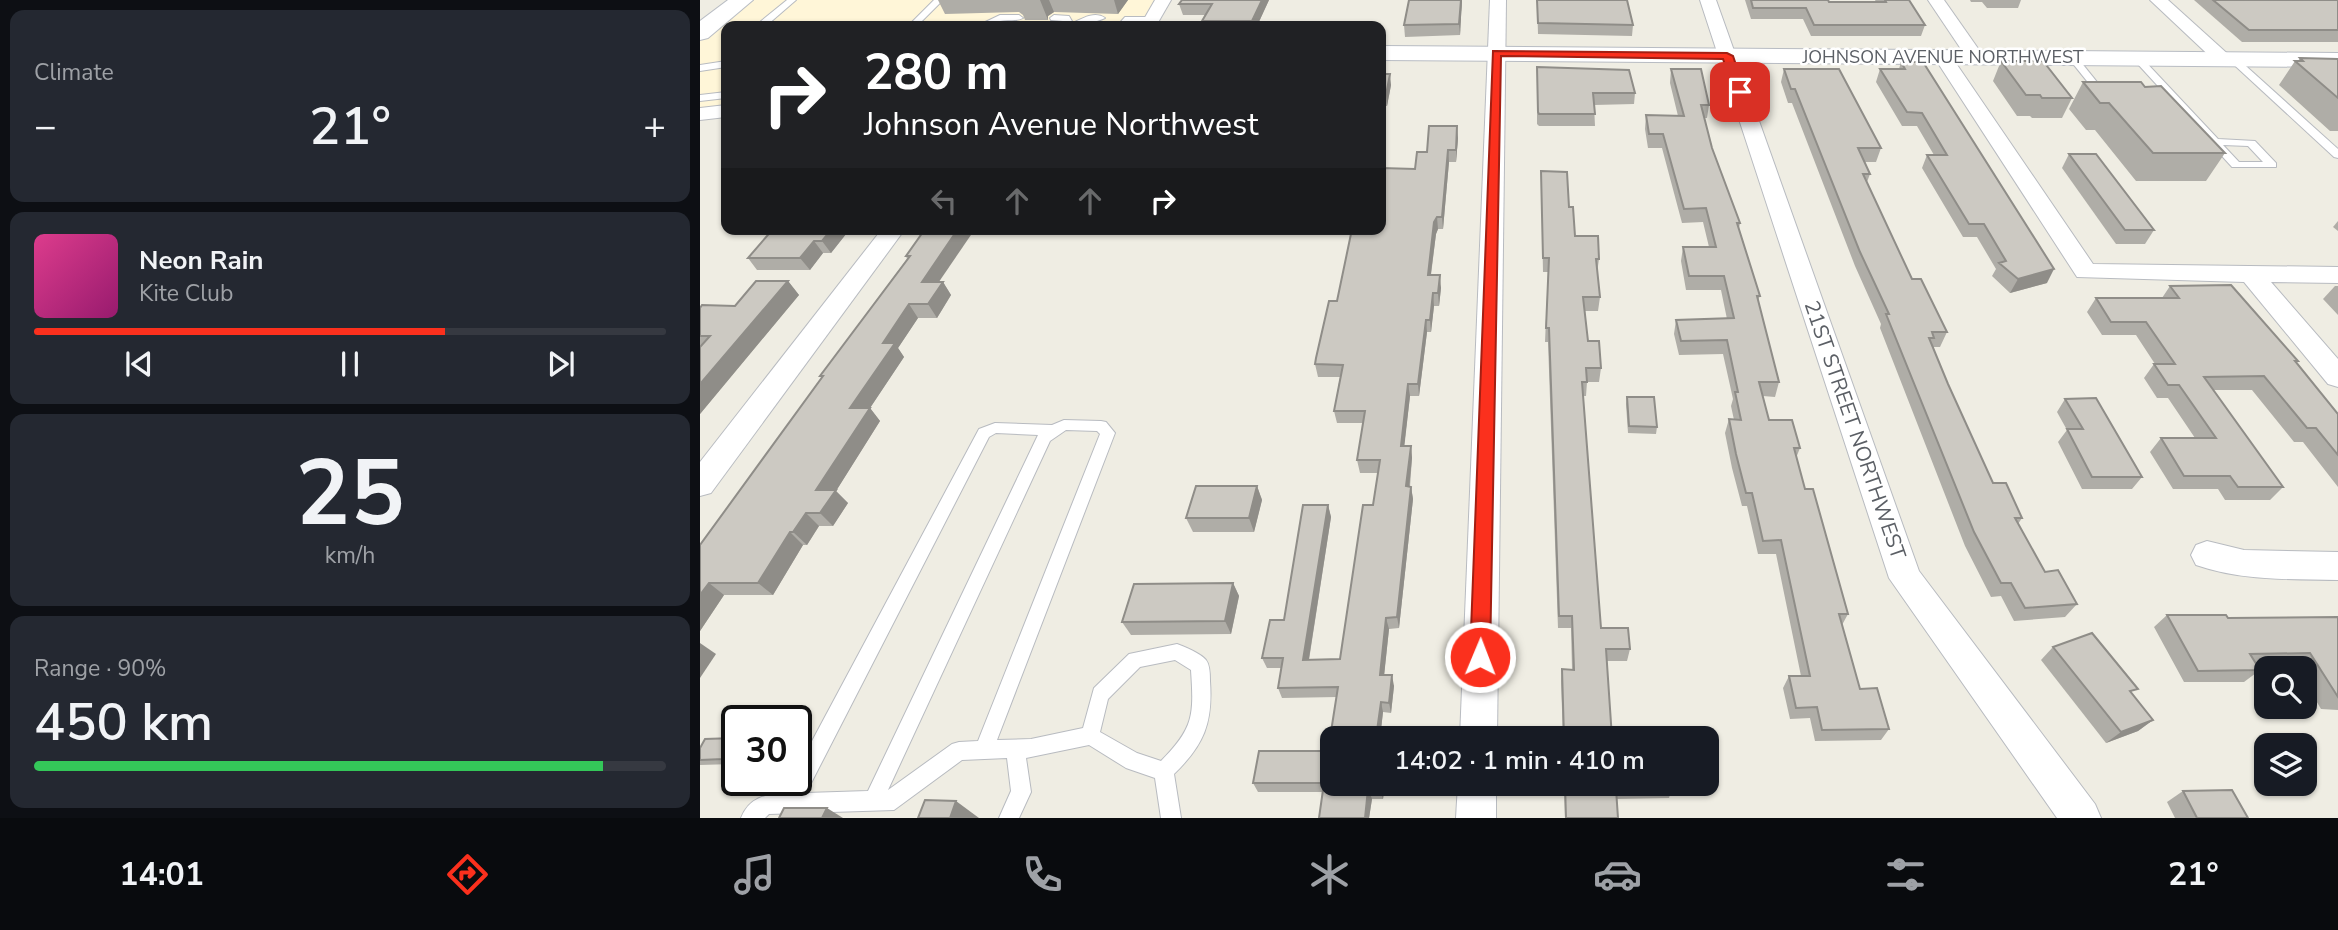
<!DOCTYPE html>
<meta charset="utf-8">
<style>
:root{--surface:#171b24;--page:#242831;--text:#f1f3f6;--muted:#9ea1a6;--line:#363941;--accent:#fb301d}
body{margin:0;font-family:"Nunito Sans",sans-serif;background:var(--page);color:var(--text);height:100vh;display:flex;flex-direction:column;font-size:26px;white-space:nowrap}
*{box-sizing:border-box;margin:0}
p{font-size:23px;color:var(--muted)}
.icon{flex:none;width:38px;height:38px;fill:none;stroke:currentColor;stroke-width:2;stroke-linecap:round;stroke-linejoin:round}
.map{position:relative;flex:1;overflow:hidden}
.details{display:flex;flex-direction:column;gap:10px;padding:10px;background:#0d0f14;width:700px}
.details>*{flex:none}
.top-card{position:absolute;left:21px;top:21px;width:665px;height:214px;border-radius:14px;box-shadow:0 2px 5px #0004;background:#202124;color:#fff;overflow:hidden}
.controls{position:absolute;left:1554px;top:656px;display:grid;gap:14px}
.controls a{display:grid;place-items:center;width:63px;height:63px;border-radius:14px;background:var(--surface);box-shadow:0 2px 5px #0004;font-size:35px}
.speed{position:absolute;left:21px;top:705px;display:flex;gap:14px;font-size:35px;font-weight:700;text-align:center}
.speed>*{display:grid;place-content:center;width:91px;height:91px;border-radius:50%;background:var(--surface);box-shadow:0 2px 5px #0004;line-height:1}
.speed .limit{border:4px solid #111;border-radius:10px;background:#fff;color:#111}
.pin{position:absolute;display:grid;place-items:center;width:60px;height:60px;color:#fff;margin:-30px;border-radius:14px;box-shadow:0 4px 10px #0006}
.me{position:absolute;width:77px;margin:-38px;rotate:1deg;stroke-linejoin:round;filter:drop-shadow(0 0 5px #0008)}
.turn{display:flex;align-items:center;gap:24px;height:147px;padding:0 28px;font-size:32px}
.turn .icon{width:91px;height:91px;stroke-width:2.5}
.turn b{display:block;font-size:49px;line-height:60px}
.lanes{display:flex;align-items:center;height:66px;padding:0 28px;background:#0003;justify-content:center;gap:35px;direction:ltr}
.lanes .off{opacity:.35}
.big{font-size:52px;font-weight:600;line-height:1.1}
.details .widget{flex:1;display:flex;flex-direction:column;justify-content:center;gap:10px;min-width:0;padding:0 24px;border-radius:14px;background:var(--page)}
.details .dial{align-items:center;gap:0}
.dial b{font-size:91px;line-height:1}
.song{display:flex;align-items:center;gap:21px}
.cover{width:84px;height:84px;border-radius:10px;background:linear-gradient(135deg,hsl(330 70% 55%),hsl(320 70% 35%))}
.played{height:7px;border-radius:4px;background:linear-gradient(90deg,var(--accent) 65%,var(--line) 65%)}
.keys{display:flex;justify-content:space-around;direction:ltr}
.heat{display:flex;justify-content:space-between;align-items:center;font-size:38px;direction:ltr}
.charge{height:10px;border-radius:5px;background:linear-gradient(90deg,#34c759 90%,var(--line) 0)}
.trip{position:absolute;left:620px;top:726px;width:399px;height:70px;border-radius:14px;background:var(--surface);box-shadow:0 2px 5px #0004;font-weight:600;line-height:70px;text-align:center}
.tab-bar{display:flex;height:112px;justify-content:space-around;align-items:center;background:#090b0e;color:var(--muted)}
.tab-bar .icon{width:49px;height:49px}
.tab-bar .selected{color:var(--accent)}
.tab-bar b{font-size:32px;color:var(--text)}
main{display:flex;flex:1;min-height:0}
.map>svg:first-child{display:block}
.commercial{fill:#fff6d8}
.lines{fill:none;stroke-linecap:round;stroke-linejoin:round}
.lane-casing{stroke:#b8bbc0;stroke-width:2}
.street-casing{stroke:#b8bbc0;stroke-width:2}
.secondary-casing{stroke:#b8bcc3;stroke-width:2}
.lane{fill:#fff;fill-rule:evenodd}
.street{fill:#fff;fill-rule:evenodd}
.secondary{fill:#fff;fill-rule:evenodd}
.wall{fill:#afada7}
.shaded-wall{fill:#8f8d88}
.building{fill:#ccc9c2;stroke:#8f8d88;stroke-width:2}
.route{fill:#fb301d;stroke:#a31f13;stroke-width:2}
.labels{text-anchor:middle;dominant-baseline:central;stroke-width:5;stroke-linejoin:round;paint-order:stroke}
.far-street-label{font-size:18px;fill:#5b5f65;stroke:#fff}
.street-label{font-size:21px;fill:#5b5f65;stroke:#fff}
</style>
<main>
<section class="details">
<div class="widget"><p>Climate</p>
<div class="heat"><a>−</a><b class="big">21°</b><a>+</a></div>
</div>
<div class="widget">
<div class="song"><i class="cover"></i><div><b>Neon Rain</b><p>Kite Club</p></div></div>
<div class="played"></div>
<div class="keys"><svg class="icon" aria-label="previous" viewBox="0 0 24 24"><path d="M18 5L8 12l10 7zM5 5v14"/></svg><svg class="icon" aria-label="pause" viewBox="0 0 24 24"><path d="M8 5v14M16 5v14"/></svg><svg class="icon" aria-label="next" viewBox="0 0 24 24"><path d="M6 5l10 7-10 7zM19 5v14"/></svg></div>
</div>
<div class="widget dial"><b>25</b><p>km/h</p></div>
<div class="widget"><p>Range · 90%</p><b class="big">450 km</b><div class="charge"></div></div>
</section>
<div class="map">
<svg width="1638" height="818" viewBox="0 0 1638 818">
<rect width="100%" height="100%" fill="#efede3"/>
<path class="commercial" d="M42,0h421l-15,26h-422v85l-26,3v-81z"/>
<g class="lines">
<defs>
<g id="lane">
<path d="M87,0h9l-30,26h-6v-4z"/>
<path d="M234,0h9l-26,26h-9z"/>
<path d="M300,15h19l4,3c-7,4 -15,1 -23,3 -9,2 -14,5 -23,5z"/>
<path d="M354,15l15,1 4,7c10,-5 22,-12 32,-5 -8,4 -29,8 -39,8l-3,-5 -12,-1 -1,-2z"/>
<path d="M425,17h26l4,3 -4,3h-23l-3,3h-8z"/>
<path d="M1370,56h6l29,36v4h-6l-29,-36z"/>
<path d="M1435,57h6l77,82 37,2 21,22v4h-44l-97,-106zM1523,145l25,1 15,16h-24z"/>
<path d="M1531,58h6l101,91v9l-4,-1 -103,-95z"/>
<path d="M26,61v6l-26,4v-6z"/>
<path d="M26,92v6l-26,3v-6z"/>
<path d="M364,420l37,1 5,1 9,11 -118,307 34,-1 52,-11 11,-40 35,-34 48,-10c8,3 23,9 29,16 4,5 4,15 4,21 3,42 -6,64 -36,93l7,44h-20l-6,-40 -29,-10 -37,-23 -63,13 5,34 -12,26h-20l12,-27 -4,-33 -45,2 -68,50 -125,4 -4,4h-24c8,-20 24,-24 43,-24l7,-14h5v-9l183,-342 16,-6 57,2zM366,430l31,1 3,3 -122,307 -19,1 -7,2 -64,46 162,-349zM296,433l42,2 -170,356 -62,2 183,-356zM475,660l16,10c3,45 3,58 -30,91l-24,-8 -37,-21 8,-33 32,-32z"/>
</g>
<g id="street">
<path d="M455,0h16l-15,26h-16z"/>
<path d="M790,0h16l-9,738h-37z"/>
<path d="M1000,0h16l203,571 176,233 6,14h-44l-168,-240z"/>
<path d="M1228,0h16l40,57 -3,4h-12z"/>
<path d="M1450,0h18l62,56 3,4 -3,4h-12z"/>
<path d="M1243,52l6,1 144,211 245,3v16l-67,-1 67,77v28l-10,-3 -84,-102 -167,-5 -143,-220z"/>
<path d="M26,105v12l-26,3v-12z"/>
<path d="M182,229h23l-194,264 -11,3v-34z"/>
<path d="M1507,541l37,9 94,2v28c-49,-1 -96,1 -142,-15l-5,-10 5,-10z"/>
<path d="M758,784h38v34h-40z"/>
</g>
<g id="secondary">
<path d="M28,0h25l-45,38 -8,2v-19z"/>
<path d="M681,46l957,7v14l-957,-7z"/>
</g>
</defs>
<use href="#lane" class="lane-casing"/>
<use href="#street" class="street-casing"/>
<use href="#secondary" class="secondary-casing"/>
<use href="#lane" class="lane"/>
<use href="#street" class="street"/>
<use href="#secondary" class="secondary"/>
</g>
<g class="wall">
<path d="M238,0h190l-10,14 -64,-2 -6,4v4h-23l-2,-5 -4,-3 -74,2z"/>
<path d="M569,0l-12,26h-53l-2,-5 3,-6h-22l-4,-11z"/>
<path d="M762,0l-2,35 -55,2 -1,-12z"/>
<path d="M837,0l96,25 -1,11 -94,-2z"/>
<path d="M1045,0h83l1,2h47l-1,-2h34l16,25 -4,11h-110l-8,-17h-52z"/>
<path d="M1270,0h51l-3,8h-31l-5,-6h-11z"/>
<path d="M1494,0h144v42h-96z"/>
<path d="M1600,58l38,1v72h-8l-51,-46 16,-24h3z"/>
<path d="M1301,61l71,37 -10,20h-30l-2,-2h-13l-24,-35z"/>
<path d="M1201,62l146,221 -37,10 -18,-17 4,-7 -19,-32h-14l-41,-69 5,-13h7l-17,-29h-15l-26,-44 4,-13h19z"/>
<path d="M837,67l98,26 -1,11 -40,1 1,21h-56l-2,-2z"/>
<path d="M971,69l38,36 -2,13h-3l8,30 28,75 -1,5 21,68 -2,4 21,82 -4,15 -12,-1 6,24 31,28 -4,10 9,31 43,125 -6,11 18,64 29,40 -8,11 -66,1 -5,-23 -20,1 -7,-31 6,-12h12l-25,-122h-18l-11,-48h-5l-10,-38 -7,-35 4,-14 5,1 -3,-14 2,-7 -10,-45 -44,1 -5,-21 2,-14 51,-1 -6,-29h-35l-5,-29 2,-14h26l-6,-25 -21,1 -20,-75h-14l-3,-19 1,-14 32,1 -8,-33z"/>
<path d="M1084,69l97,79 -5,14h-11l5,12 -3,8 45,97 35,53 -7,15h-8l16,37 45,99 29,35 -4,6 27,48 32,32 -12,13 -51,4 -13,-25 -10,1 -26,-51 -85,-218 1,-4 -26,-58 -63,-163h-4l-7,-21z"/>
<path d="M681,74l10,11 -4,21h-6z"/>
<path d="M1383,82l62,5 80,66 -19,28h-70l-41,-51h-9l-17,-21z"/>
<path d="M758,138l-2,24h-7l-6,67h-5l-2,5 -5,41 10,13 -2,18h-5l-3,26h-4l-8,64h-9l-6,50h7l1,12 -2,29h1l2,12 -14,129 -10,1 -5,46 10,11 -3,27 -8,-1 -3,26h-48v46h53l-2,15h-11l-3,19h-50l4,-26h-65l-5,-9 75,-32 9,-54 -55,1 -4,-10 3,-20h-14l-5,-10 22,-38 44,-115 3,12 -22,143 31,-1 33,-154 5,-32h-18l-3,-13 6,-37h-26l-3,-12 6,-34h-22l-3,-13 22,-63 78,-132 12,-17z"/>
<path d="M1369,154l85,76 -9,14h-29l-54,-76z"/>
<path d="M841,171l28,36 6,29 24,23 -2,14 3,24 -2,14h-13l3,30 13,27 -2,14h-12l-1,14h-3l18,232 29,21 -3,12h-20l5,77h-49l-2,-57 1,-12h10l-1,-41h-13l-10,-286h-3l3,-70h-5z"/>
<path d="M1638,221v10l-5,-4z"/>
<path d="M150,229l-19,24h-8l-13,17h-53l-9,-12z"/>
<path d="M223,232l16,50h4l8,13 -14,23h-19l-20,30 6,9 -34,51 10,13 -44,70 12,12 -15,23h-14l-12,19h-4l-30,50h-49l-24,36v-86l122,-167 -2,-2 87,-117 -1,-3z"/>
<path d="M88,281l11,14 -99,119v-106l35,-2z"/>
<path d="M1470,286l128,75 -2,1 42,52v73l-35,-45h-9l-42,-52h-39l70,97 -13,13h-45l-7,-11h-45l-23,-37 11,-14h34l-27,-40h-11l-13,-20 10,-14h1l-19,-29h-34l-15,-23 9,-14h66z"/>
<path d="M1635,286h3v29l-15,-16z"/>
<path d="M927,397l30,30 -1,7 -28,-1 -2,-29z"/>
<path d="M1365,399l77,78 -10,12h-50l-24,-47 9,-12 -10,-18z"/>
<path d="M557,486l5,14 -8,32h-61l-7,-14z"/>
<path d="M533,583l6,13 -8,38 -100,1 -9,-13z"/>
<path d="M1467,615l61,3 110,-1v93l-17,-1 -16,-27v-14h-9l-2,-4 -37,1 3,5 -16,12h-60l-30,-55z"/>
<path d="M1353,647l79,47 21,26 -15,11 -32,12 -65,-83z"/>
<path d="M34,738l3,1v18l-4,7 -33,1v-17z"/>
<path d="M864,784h108v4l-3,10 -52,1 1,19h-53z"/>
<path d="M1483,791l65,27h-73l-8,-16z"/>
</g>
<g class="shaded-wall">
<path d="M340,0h9l5,12 -6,4v4z"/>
<path d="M414,0h14l-10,14z"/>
<path d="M562,0h7l-12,26h-4l-1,-5z"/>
<path d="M761,0h1l-2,35 -1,-11z"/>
<path d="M690,74l1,11 -4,21 -1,-11z"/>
<path d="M757,126l1,12 -2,24v-12z"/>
<path d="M748,150l1,12 -6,67 -1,-12z"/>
<path d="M737,217l1,12 -2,5 -7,54 -1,-13 6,-53z"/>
<path d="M132,229h18l-19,24 -9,-12z"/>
<path d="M258,229h17l-45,66 -8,-13z"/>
<path d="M114,241l9,12 -13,17 -10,-12z"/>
<path d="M1354,269l-7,14 -37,10 8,-14z"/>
<path d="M740,275l1,13 -2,18 -1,-13z"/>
<path d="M88,281l11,14 -99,119v-30z"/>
<path d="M243,282l8,13 -14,23 -9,-14z"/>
<path d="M733,293l1,13 -3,26 -1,-12z"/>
<path d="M209,304l9,14 -20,30 6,9 -34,51 10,13 -44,70 12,12 -15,23 -13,-13 -4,-23 34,-82 33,-65z"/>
<path d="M726,320l1,12 -8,64 -1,-12z"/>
<path d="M708,384l2,12 -7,62 -2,-12z"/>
<path d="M711,446l1,12 -4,41 -2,-13z"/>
<path d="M557,486l5,14 -8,32 -5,-14z"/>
<path d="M711,487l2,12 -14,129 -2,-11z"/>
<path d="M628,505l3,12 -24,154 -4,-11z"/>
<path d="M106,513l13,13 -12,19 -14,-13z"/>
<path d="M90,532l13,13 -30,50 -15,-12z"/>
<path d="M9,583l15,12 -24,36v-36z"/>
<path d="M533,583l6,13 -8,38 -6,-13z"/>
<path d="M686,618l3,11 -6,57 -3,-11z"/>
<path d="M0,643l16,11 -16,24z"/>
<path d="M692,675l2,11 -3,27 -2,-10z"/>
<path d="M681,702l2,10 -3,26h-4z"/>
<path d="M1453,720l-15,11 -32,12 15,-11z"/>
<path d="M34,738l3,1v18l-4,7 -10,-5z"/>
<path d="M681,784h4l-2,15 -3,-10z"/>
<path d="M668,789l4,10 -3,19h-4z"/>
<path d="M256,801l23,17h-29z"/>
<path d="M127,808l16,10h-21z"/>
</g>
<g class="building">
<path d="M482,0h80l-10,21h-50l10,-17h-33z"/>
<path d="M709,0h52l-2,24 -55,1z"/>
<path d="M837,0h90l6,25 -95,-2z"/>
<path d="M1051,0h77l1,2h57l-1,-2h24l16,25h-111l-8,-17h-53z"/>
<path d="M1513,0h125v30h-89z"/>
<path d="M1600,58l38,1v39l-43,-37h8z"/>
<path d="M1301,61h42l29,37h-30l-2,-3h-14z"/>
<path d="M1201,62h22l131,207 -36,10 -19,-16 7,-2 -22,-37h-15l-42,-69h20l-25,-42 -15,-1 -27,-43h25z"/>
<path d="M837,67l92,3 6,23h-42l2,21h-56l-1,-2z"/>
<path d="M971,69h30l8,36h-8l11,43 28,75h-3l23,73h-3l22,86h-20l10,38h23l8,28h-6l11,41h8l35,125h-9l21,75 17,-1 12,41 -67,1 -5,-23 -21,1 -7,-32h21l-29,-136 -18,1 -11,-48h-6l-10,-39 -7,-35 12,1 -6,-28h3l-11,-52 -46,1 -5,-21 58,-2 -10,-42h-35l-6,-29h33l-10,-39 -22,1 -21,-75h-14l-3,-19 38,1z"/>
<path d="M1084,69h55l42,79h-23l12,26h-7l49,105h9l26,53h-15l2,6h-5l19,46 45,99h13l16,35h-7l30,54 13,-2 19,34 -52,4 -14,-25h-10l-27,-51 -88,-218h3l-29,-62 -65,-163h-4z"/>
<path d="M681,74h9l-4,21 -5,1z"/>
<path d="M1383,82h58l4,5 16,-1 64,67h-72l-44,-50h-9z"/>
<path d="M729,126h28l-1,24h-8l-6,67h-5l-3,5 -6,53h12l-2,18h-5l-3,27h-4l-8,64h-10l-7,62h10l-5,40 5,1 -14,130 -11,1 -6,57h12l-3,28 -8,-1 -5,36h-44v46h49l-1,5h-12l-3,29h-46l5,-35h-71l6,-32h69l10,-64 -60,1 5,-30h-21l8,-38h14l19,-115h25l-25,155 37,-1 23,-154h10l7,-45h-23l8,-49h-31l9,-46 -28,-1 1,-6 13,-57h8l15,-72h29v-56l1,-5 33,1 2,-17h10z"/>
<path d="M1369,154h27l58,76h-29z"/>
<path d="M841,171l26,1 2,35h4l2,29h23l1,23h-3l4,38h-17l5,44h11l2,27h-15l1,14h-5l19,246h27l2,21h-24l6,89h-48l-2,-69 12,1 -2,-54h-13l-10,-288h-3l3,-70h-6z"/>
<path d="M73,229h59l-10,12h-8l-14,17h-52z"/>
<path d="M229,229h29l-36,53h21l-15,22h-19l-26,39h12l-45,65h20l-54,82h20l-16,23h-14l-13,19h-3l-32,51h-49l-9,12v-50l123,-169h-3l90,-120h-4l17,-24h4z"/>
<path d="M56,281h32l-88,103v-37l10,-11h-10v-28l2,-3 33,1z"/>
<path d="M1531,285l67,76h-3l43,53v41l-22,-27h-9l-43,-52 -60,1 79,110h-45l-8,-11h-46l-23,-38h55l-37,-53h-11l-14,-21h21l-29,-42h-35l-15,-24h83l-9,-12z"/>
<path d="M927,397h27l3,30 -28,-1z"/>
<path d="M1396,398l46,79h-50l-25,-48h16l-18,-30z"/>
<path d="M496,486h61l-8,32h-63z"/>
<path d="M533,583l-8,38 -103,1 12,-38z"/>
<path d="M1467,615h59l2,3 110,-1v80l-28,-44 -60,1 10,16 -62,1z"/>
<path d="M1392,633l46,56 -8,2 23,29 -32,12 -68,-85z"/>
<path d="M34,738l-11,21 -23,1v-12l5,-9z"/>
<path d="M865,784h107v4l-56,1 2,29h-52z"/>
<path d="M1532,790l16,28h-51l-14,-27z"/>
<path d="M225,800l31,1 -6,17h-32z"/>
<path d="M84,808h43l-5,10h-43z"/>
</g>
<path class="route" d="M793,51l234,2 6,3 12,36 -5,3 -6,-3 -11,-33 -222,-3 -11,601 -3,7 -7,3 -7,-3 -3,-7z"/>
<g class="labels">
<g class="far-street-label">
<text x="1243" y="57">JOHNSON AVENUE NORTHWEST</text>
</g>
<g class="street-label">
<text transform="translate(1155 430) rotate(71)">21ST STREET NORTHWEST</text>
</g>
</g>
</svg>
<div class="controls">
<a><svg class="icon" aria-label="search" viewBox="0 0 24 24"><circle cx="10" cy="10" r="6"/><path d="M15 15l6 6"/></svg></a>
<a><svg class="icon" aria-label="layers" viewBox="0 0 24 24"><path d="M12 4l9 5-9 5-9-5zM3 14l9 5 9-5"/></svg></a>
</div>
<div class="speed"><div class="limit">30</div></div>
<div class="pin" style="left:1040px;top:92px;background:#d93025"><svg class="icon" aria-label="arrive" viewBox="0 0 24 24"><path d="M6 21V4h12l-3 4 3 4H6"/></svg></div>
<svg class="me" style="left:780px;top:657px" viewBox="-20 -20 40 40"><circle r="17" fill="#fb301d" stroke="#fff" stroke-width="3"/><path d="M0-11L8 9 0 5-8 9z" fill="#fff"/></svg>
<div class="trip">14:02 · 1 min · 410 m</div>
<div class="top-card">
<div class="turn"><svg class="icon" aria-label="right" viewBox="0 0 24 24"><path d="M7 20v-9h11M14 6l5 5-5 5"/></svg><div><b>280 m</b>Johnson Avenue Northwest</div></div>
<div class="lanes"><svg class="icon off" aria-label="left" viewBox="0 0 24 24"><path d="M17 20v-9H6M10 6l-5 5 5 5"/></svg><svg class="icon off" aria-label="ahead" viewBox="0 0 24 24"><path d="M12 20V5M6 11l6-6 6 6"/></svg><svg class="icon off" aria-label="ahead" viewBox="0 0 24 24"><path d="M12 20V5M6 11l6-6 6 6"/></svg><svg class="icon" aria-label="right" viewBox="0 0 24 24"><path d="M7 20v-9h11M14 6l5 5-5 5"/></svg></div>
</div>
</div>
</main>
<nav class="tab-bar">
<b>14:01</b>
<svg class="icon selected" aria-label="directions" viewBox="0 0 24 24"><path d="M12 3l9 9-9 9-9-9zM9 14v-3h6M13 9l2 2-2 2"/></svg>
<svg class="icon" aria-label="music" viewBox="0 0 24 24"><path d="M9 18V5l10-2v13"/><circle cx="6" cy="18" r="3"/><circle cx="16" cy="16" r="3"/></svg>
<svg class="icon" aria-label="phone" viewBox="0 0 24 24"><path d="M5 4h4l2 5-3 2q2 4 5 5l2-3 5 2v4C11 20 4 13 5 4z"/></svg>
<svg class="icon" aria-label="climate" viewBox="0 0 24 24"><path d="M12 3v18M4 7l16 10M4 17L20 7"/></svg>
<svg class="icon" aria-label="car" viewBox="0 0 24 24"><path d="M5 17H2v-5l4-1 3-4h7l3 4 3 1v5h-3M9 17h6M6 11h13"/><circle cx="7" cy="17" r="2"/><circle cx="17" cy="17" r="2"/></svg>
<svg class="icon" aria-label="filters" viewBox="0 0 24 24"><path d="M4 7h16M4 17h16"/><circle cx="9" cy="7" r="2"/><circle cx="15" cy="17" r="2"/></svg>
<b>21°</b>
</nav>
